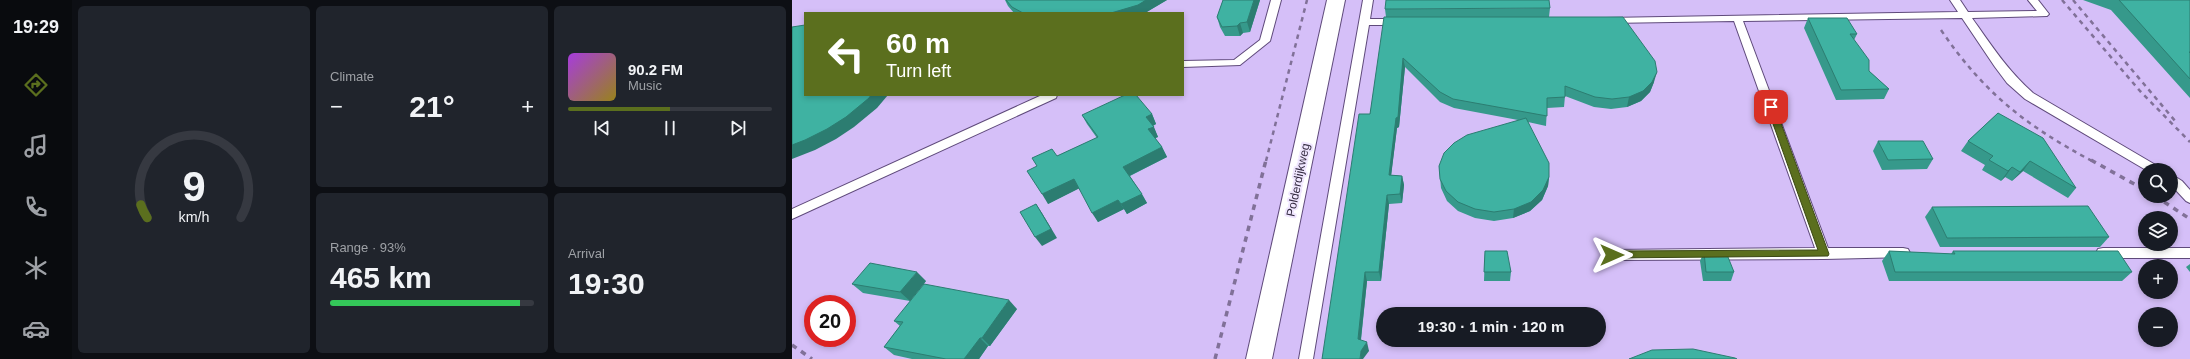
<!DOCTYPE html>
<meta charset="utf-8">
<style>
:root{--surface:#171b24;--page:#20242c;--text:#f1f3f6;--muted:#9ea1a6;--line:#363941;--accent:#5b6f1e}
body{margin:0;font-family:Helvetica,sans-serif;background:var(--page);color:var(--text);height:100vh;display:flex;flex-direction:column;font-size:15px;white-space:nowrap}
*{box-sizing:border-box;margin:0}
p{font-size:13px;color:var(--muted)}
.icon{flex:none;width:22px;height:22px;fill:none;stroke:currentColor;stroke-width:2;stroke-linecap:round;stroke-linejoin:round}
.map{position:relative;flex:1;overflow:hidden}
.side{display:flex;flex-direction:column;gap:6px;padding:6px;background:#0d0f14;width:720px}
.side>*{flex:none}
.guide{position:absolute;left:12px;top:12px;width:380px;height:84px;border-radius:0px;box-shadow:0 2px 6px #0003;background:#5b6f1e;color:#fff;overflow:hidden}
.fabs{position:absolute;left:1346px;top:163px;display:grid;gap:8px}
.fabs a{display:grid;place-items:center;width:40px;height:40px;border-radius:50%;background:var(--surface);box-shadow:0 2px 6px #0003;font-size:20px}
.speed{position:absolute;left:12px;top:295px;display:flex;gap:8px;font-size:20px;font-weight:700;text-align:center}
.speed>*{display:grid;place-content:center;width:52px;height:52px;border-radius:50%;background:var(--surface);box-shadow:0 2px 6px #0003;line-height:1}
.speed .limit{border:6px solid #d22;background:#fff;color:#111}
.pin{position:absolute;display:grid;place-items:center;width:34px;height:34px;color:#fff;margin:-17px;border-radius:8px;box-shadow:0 2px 6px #0006}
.me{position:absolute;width:44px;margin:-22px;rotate:90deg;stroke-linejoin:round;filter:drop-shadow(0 0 3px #0008)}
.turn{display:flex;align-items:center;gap:14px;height:84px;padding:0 16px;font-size:18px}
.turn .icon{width:52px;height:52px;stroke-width:2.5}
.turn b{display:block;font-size:28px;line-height:34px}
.big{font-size:30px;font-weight:800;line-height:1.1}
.side .tile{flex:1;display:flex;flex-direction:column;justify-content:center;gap:6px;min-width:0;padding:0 14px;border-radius:6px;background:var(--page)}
.side .dial{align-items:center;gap:0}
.dial svg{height:104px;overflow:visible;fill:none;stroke:var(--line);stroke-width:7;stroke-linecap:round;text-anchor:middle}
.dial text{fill:var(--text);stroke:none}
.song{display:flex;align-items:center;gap:12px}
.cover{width:48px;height:48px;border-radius:6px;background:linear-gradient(135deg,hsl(280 70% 55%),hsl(50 70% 35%))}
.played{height:4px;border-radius:2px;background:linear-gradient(90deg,var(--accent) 50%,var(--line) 50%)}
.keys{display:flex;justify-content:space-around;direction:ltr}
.heat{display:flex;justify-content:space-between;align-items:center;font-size:22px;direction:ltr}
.charge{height:6px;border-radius:3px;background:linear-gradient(90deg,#34c759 93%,var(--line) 0)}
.side .tiles{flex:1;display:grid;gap:6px;grid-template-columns:repeat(3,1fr)}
.tile:first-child{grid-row:span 2}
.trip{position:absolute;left:584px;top:307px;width:230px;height:40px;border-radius:20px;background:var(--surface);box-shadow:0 2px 6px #0003;font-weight:800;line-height:40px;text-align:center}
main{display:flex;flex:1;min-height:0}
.tabs{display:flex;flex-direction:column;width:72px;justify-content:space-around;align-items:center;background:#090b0e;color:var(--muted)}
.tabs .icon{width:28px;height:28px}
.tabs .active{color:var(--accent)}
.tabs b{font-size:18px;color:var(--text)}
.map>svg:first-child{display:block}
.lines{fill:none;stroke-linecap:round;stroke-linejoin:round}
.lane-casing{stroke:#5f4a7b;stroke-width:2}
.street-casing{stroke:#5f4a7b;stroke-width:2}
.lane{fill:#fff;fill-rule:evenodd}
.street{fill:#fff;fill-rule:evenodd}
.rail-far1{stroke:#817198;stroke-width:2.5;stroke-dasharray:4.5 4.5;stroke-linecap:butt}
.rail{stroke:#817198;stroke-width:3.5;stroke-dasharray:5.5 5.5;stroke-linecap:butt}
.wall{fill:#36998b}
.shaded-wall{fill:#2c7d71}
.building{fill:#3fb2a2;stroke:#2c7d71}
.route{fill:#5b6f1e;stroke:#3b4814}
.labels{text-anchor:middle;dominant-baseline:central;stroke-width:4;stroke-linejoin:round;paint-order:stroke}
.street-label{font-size:12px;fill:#332a40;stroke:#f0e7ff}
</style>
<main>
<nav class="tabs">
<b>19:29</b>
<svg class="icon active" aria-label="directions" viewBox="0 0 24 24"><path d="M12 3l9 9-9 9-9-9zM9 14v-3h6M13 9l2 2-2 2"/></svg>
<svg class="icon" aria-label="music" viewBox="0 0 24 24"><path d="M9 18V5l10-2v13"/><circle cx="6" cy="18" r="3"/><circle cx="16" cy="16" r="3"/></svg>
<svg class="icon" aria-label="phone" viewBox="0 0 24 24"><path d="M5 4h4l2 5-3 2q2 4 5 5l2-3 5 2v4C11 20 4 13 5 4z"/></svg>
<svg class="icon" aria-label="climate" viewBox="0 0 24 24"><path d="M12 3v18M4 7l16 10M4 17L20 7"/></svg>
<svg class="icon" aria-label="car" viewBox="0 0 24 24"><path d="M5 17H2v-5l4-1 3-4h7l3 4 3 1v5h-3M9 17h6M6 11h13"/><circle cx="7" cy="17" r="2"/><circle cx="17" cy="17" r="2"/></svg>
</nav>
<section class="side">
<div class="tiles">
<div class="tile dial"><svg viewBox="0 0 100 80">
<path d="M14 69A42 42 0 1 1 86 69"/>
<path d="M14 69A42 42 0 0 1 9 59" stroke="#5b6f1e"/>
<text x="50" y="56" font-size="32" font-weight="700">9</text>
<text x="50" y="72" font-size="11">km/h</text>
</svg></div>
<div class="tile"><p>Climate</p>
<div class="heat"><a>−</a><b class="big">21°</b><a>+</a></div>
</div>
<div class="tile">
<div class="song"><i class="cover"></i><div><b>90.2 FM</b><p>Music</p></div></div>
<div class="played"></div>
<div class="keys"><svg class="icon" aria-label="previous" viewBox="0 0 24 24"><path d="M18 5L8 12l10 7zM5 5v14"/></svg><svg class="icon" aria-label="pause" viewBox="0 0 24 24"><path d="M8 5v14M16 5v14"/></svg><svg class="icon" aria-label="next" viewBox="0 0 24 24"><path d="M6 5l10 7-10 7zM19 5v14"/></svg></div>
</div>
<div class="tile"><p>Range · 93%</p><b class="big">465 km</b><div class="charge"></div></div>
<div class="tile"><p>Arrival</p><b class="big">19:30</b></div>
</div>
</section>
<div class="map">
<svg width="1398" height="359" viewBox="0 0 1398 359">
<rect width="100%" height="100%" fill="#d5bff8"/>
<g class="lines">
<defs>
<g id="lane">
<path d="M479,0h10l-11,41 -30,24 -57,2v-6l51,-1 26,-20z"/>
<path d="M571,0h10l-3,19h29l5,3 -5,3h-30l-56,334h-14z"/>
<path d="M1158,0h10l8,12 69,-1 -9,-11h10l11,14 -2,2 -75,2c19,27 36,53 61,75l126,74 2,3h-15l-121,-71 -18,-16 -12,-16 -33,-49 -219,3 85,227h75l5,1 2,4 -2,4 -84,2 -212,1 -5,-1 -2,-4 2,-4 5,-1 203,-2 -81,-227 -125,2 -5,-3 2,-2 352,-6z"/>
<path d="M250,95h15l-1,3 -264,121v-10z"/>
<path d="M1379,174l11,7 8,9v13l-4,-2 -15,-16z"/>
<path d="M1311,248h87v10h-87l-5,-1 -2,-4 2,-4z"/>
</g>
<path id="street" d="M535,0h18l-73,359h-26z"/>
</defs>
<use href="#lane" class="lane-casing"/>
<use href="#street" class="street-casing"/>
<use href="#lane" class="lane"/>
<use href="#street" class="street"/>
<g class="rail-far1">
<path d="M1270,0l78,91 50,51"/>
<path d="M1281,0l103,122"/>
<path d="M1149,30c43,63 84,95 151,131"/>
<path d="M474,161l41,-161"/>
</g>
<g class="rail">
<path d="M1299,160l54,30"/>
<path d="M1363,196l35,23"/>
<path d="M0,345l20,14"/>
<path d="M423,359l51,-199"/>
</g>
</g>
<g class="wall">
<path d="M213,0h162l-22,13h-131l-6,-7z"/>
<path d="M431,0h37l-10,32 -7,1 -3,3h-15l-5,-9 -3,-10z"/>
<path d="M1291,0h107v98l-79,-88z"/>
<path d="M758,8l-1,9h-60l165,65 -4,10 -9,9 -14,6 -16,2 -17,-2 -29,-11 -1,11 -17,1 -1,18 -18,-4 21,55 -1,9 -6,14 -12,11 -17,7 -19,3 -19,-3 -17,-7 -11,-10 -6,-13 -2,-22 79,-46 -64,-12 -14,-6 -35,-35 -6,60 -2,1 -6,47 11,1 2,9 -2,18 -13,1 -8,77h-14l-6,59 8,11 -47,8 48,-245 16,-97 -1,-8z"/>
<path d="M1016,18l49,16 -3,6 15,31 20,18 -5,10 -48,1 -32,-72z"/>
<path d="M1206,113l78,75 -8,10 -45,-27 -11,10 -7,-4 -4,4 -19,-11 3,-5 -24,-14 7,-10z"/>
<path d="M360,114l4,10 -3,2 5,11 -3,1 7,9 5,10 -37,19 17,27 -20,11 -3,-5 -26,13 -19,-34 -31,16 9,-48 40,-18 -10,-14 -5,-9z"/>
<path d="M1086,141l55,18 -6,10 -45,1 -9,-19z"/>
<path d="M1140,207l177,30 -9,10h-160l-15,-30z"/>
<path d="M693,251l26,21 -1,9h-26z"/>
<path d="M1097,251l62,3 2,-3 179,21 -10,9h-233l-7,-20z"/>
<path d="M912,252l30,20 -3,9h-28l-3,-20z"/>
<path d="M1398,264v8l-4,-5z"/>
<path d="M134,281l-16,20 -47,-8 -11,-9z"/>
<path d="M225,309l-27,37h-2l-9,13h-67l-18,-4 -10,-8 16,-21 -6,-5z"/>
</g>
<g class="shaded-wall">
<path d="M354,0h21l-22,13h-34z"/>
<path d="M462,0h6l-10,32 -3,-10z"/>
<path d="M448,23l3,10 -3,3 -3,-10z"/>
<path d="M611,58l2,9 -6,60 -2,1 -7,57 -1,-10z"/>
<path d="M865,72l-3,10 -4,10 -9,9 -14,6 2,-10z"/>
<path d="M79,95h17l-11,13 -23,19 -18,12 -21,11 -23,9v-14z"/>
<path d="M360,114l4,10 -6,3 -4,-10z"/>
<path d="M362,127l4,10 -5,2 -5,-10z"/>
<path d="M370,147l5,10 -38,19 -6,-9z"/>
<path d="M1238,161l-7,10 -11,10 8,-9z"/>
<path d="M1220,167l-7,10 -4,4 7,-10z"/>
<path d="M610,176l2,9 -2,18 -2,-9z"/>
<path d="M757,177l-1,9 -6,14 -12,11 -17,7 1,-9z"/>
<path d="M282,179l6,9 -32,16 -6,-10z"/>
<path d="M350,194l5,9 -20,11 -6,-10z"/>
<path d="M595,195l2,9 -8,77 -2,-9z"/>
<path d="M326,200l6,9 -26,13 -6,-9z"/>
<path d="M244,204l6,9 15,25 -15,8 -7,-9z"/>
<path d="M125,272l9,9 -16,20 -10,-9z"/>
<path d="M573,272l2,9 -7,66 -2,-8z"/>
<path d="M217,300l8,9 -27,37 -8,-8z"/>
<path d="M188,338l8,8 -9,13h-15z"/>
<path d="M575,342l2,9 -6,8h-3l1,-8z"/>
</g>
<g class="building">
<path d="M214,0h140l-8,5 -27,8h-88l-11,-6z"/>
<path d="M431,0h31l-7,22 -7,1 -3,3 -15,1 -5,-10z"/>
<path d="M594,0h163l1,8 -165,1z"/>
<path d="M1327,0h71v52h-1l1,1v26z"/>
<path d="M592,17h239l32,44 2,11 -5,10 -9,9 -14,6 -17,2 -17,-2 -30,-11v11l-18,1v18l-94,-17 -13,-7 -37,-34 -5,59 -2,1 -7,57 13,1 -2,18 -13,1 -8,77h-14l-7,67 9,3 -6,9 -1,8h-38l37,-245h11z"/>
<path d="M1016,18h39l10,16h-7l19,26v11l20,18 -48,1z"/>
<path d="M13,25v70h66l-2,3 -23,19 -19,12 -22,11 -13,5v-118z"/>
<path d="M333,95h11l16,19 -6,3 8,10 -6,2 14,18 -39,20 19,27 -21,10 -3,-4 -26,13 -18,-34 -32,15 -15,-23 10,-5 -5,-8 20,-9 5,7 41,-19 -16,-22z"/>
<path d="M1206,113l45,25 33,50 -46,-27 -10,11 -8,-5 -4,4 -19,-11 4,-4 -25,-15z"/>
<path d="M734,118l23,45v14l-6,13 -12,12 -17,7 -20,3 -19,-3 -17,-7 -12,-11 -6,-12 -1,-13 5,-13 10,-10 13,-8z"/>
<path d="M1086,141h45l10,18 -45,1z"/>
<path d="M244,204l15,25 -16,8 -15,-25z"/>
<path d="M1296,206l21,31 -162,1 -15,-31z"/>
<path d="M693,251h22l4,21h-27z"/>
<path d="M1097,251l66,3 -2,-3h165l14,21h-237z"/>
<path d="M912,252h22l8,20h-28z"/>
<path d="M78,263l47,9 -17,20 -48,-8z"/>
<path d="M132,284l85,16 -27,38h-2l-16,21h-18l-62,-12 19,-25 -9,-1z"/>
<path d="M901,349l42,9 2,1h-108l23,-9z"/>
</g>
<path class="route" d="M976,105h3l4,2 54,147 -1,2 -220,2 -1,-3 5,-4 206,-1 -51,-143z"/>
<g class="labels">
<g class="street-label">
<text transform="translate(506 180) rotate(-78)">Polderdijkweg</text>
</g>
</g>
</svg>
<div class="fabs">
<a><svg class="icon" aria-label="search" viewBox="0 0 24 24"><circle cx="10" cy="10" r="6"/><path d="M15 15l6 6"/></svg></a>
<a><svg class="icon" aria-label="layers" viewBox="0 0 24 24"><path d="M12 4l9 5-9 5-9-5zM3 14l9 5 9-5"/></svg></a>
<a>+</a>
<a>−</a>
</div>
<div class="speed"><div class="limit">20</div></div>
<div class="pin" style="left:979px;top:107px;background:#d93025"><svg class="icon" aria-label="arrive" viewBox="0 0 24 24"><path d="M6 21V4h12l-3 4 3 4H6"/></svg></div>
<svg class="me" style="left:820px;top:255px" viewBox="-20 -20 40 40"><path d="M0-17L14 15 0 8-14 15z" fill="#5b6f1e" stroke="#fff" stroke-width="4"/></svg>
<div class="trip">19:30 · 1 min · 120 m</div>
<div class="guide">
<div class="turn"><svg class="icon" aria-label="left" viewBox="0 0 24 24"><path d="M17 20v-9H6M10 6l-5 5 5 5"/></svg><div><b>60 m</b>Turn left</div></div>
</div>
</div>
</main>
